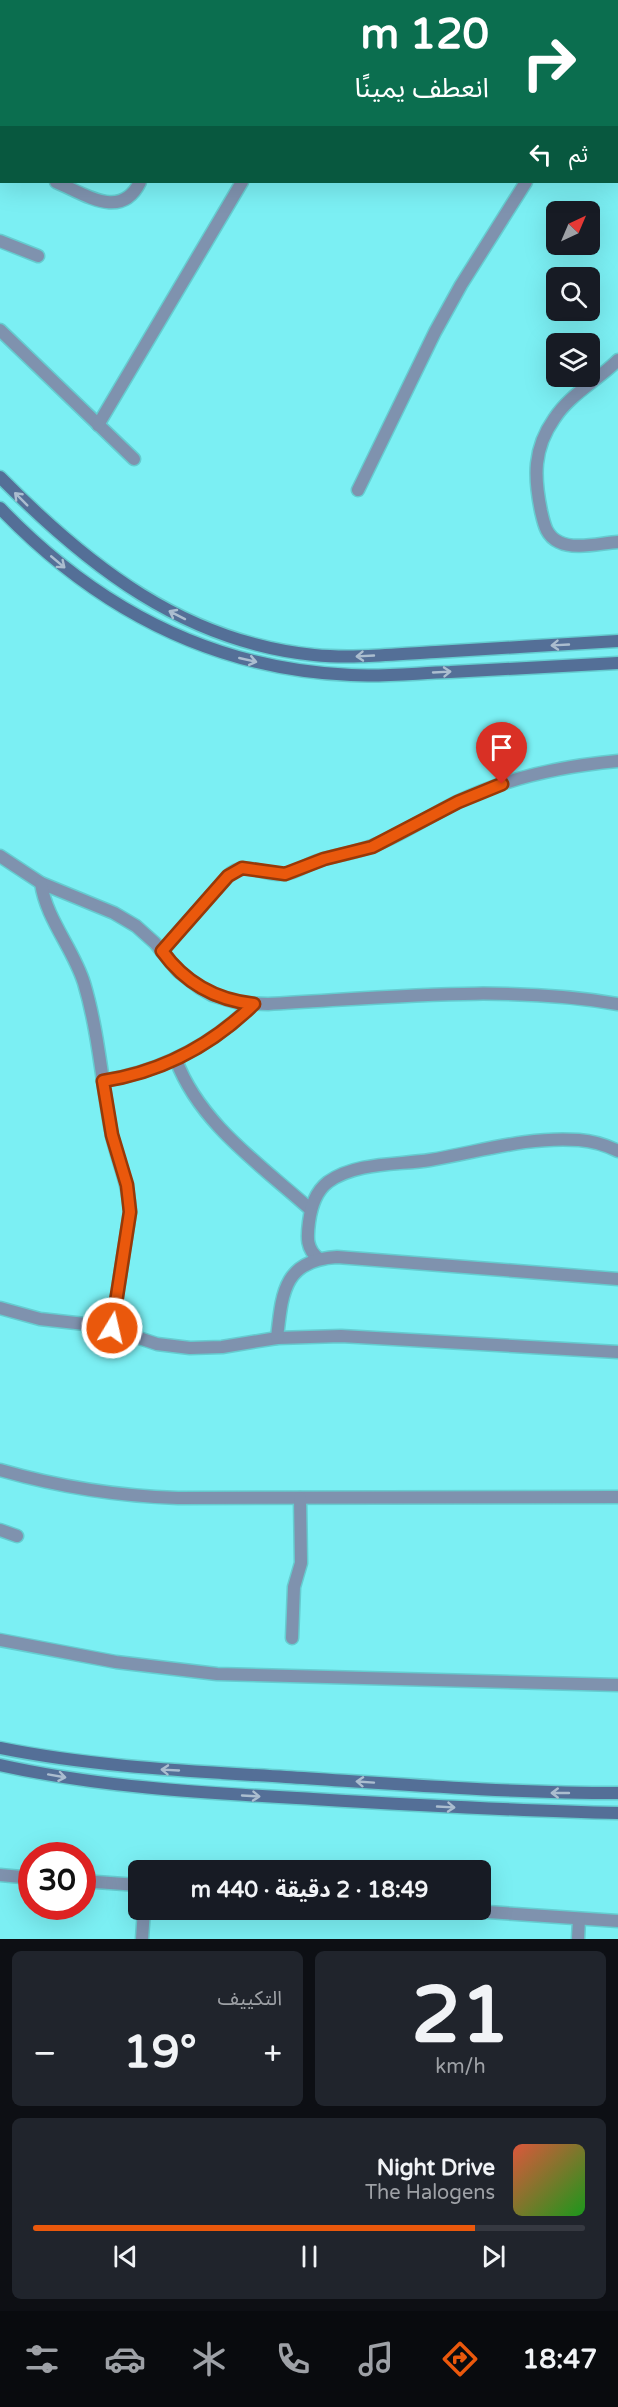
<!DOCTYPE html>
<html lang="ar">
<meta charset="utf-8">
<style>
:root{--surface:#171b24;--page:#20242c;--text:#f1f3f6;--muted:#9ea1a6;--line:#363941;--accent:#ea580c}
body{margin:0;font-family:"Varela Round","Noto Sans Arabic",sans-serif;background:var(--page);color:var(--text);direction:rtl;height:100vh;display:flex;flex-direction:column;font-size:22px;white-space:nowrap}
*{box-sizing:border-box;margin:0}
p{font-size:20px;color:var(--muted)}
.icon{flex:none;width:33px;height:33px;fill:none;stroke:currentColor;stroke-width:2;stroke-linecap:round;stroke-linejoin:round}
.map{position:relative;height:1939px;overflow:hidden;direction:ltr}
.details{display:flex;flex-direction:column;gap:12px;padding:12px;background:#0d0f14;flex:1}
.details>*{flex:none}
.hud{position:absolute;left:0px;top:0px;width:618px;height:183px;box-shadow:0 6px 24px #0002;direction:rtl;background:#0b6e4f;color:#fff;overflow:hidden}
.needle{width:39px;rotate:44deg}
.tools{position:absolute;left:546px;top:201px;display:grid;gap:12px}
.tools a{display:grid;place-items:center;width:54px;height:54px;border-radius:9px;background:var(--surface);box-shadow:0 6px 24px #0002;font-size:30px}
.speed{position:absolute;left:18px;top:1842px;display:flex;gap:12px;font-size:30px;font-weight:700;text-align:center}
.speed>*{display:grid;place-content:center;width:78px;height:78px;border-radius:50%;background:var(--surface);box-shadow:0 6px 24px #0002;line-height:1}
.speed .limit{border:9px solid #d22;background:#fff;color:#111}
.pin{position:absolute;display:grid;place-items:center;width:51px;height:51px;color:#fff;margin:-62px -26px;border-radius:50% 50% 50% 0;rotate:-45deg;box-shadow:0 0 6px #0007}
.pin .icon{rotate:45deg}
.me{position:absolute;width:66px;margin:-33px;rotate:9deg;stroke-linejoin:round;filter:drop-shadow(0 0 4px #0008)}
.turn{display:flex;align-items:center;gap:21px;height:126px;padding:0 30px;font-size:27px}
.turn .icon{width:78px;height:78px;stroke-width:2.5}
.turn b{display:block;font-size:42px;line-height:51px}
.then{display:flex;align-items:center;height:57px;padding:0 30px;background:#0003;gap:12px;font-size:22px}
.big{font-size:45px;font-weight:700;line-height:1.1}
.details .tile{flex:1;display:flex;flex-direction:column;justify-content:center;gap:9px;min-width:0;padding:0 21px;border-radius:9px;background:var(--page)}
.details .dial{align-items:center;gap:0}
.dial b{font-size:78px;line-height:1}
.song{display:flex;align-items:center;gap:18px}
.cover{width:72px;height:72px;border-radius:9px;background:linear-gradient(135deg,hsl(10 70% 55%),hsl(120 70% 35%))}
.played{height:6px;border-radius:3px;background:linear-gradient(90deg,var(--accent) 80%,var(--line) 80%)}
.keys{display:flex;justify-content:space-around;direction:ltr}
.heat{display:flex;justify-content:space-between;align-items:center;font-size:33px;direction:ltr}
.details .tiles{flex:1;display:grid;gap:12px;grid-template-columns:1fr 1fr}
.tile:last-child{grid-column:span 2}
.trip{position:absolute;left:128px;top:1860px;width:363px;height:60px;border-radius:9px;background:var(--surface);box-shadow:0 6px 24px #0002;font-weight:700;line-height:60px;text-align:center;direction:rtl}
.tabs{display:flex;height:96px;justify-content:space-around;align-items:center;background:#090b0e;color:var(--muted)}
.tabs .icon{width:42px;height:42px}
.tabs .current{color:var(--accent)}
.tabs b{font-size:27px;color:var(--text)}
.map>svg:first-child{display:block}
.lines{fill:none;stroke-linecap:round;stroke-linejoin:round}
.street-casing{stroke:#65ccd0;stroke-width:15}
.secondary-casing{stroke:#65ccd0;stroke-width:15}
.street{stroke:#7f92ae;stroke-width:12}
.secondary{stroke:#546f97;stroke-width:12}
.oneway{stroke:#abbdcf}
.route-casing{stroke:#983908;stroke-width:15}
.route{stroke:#ea580c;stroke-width:10}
</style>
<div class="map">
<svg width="618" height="1939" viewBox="0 0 618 1939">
<rect width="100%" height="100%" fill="#7beff3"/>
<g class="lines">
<defs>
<g id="street">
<path d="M616,19l2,-2"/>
<path d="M0,157h2"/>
<path d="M56,182c29,12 65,39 84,0"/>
<path d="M0,241l38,15"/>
<path d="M0,330l134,129"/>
<path d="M618,360c-21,21 -48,34 -64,59 -21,30 -20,58 -13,92 3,13 5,25 18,31 15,8 42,1 59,0"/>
<path d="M98,425l144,-243"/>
<path d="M358,490l77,-158 26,-47 65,-103"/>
<path d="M0,856l41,27 73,30 22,13 19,17 23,28 22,17 12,7 27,8 29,1c115,-6 236,-20 350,0"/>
<path d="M41,883c5,36 32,65 43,100 15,50 18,103 28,153 6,26 17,50 18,76l-18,116"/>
<path d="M162,951l66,-75c16,-17 36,0 56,-2 12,-1 22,-9 33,-13 12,-4 24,-6 36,-9 37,-9 69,-32 102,-49 50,-25 108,-37 163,-42"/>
<path d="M176,1060c24,64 85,105 135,150"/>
<path d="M103,1081c59,-10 108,-35 150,-77"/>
<path d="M319,1259c-13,-10 -12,-22 -10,-37 2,-15 6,-30 19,-40 28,-20 69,-17 102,-22 49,-8 98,-24 149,-20 13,1 27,5 39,11"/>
<path d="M0,1308l40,11 63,7 54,18 33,4 32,-1 55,-9 64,-2 277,16"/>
<path d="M277,1338c5,-44 6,-78 60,-81l281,22"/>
<path d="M0,1470c59,17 117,26 178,28l440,-1"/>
<path d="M0,1530l17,6"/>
<path d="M292,1638l2,-51 7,-24 -1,-65"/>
<path d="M0,1640l116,22 101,12 401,11"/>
<path d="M0,1875l32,3"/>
<path d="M82,1881l56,4"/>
<path d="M458,1910l160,11"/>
<path d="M142,1939l2,-29"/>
<path d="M578,1939l1,-20"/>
</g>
<g id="secondary">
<path d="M0,477c88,89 184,165 314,178 40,4 82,-1 122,-3 61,-4 121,-7 182,-11"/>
<path d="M0,508c95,99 211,161 351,167 33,2 66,-2 99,-3 56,-3 112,-6 168,-9"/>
<path d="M0,1748c94,19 190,23 286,29 110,7 221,16 332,16"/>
<path d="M0,1765c103,23 208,28 313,34 101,6 203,12 305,14"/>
</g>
</defs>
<use href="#street" class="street-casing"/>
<use href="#secondary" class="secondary-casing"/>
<use href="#street" class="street"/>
<use href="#secondary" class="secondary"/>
</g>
<defs><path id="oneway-shaft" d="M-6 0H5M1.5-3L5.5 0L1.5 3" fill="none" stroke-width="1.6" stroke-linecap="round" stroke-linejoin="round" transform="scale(1.5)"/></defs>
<g class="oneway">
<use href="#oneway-shaft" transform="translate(21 499) rotate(-135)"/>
<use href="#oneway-shaft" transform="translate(58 562) rotate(40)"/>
<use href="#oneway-shaft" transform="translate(177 615) rotate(-153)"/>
<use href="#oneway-shaft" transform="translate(560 645) rotate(177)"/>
<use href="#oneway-shaft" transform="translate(365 656) rotate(177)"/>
<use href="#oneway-shaft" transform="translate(248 660) rotate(13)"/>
<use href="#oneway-shaft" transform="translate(442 672) rotate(-3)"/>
<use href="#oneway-shaft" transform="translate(170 1770) rotate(-177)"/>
<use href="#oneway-shaft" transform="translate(57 1776) rotate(10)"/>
<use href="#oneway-shaft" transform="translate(365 1782) rotate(-176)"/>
<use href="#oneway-shaft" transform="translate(560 1793) rotate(-180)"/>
<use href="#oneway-shaft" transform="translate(251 1796) rotate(3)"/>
<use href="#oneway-shaft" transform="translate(446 1807) rotate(3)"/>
</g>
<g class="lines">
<defs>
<path id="route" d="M112,1328l18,-116 -3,-27 -15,-50 -9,-54c59,-9 108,-35 151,-77 -39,-4 -69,-21 -92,-53l66,-75 14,-8 43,6 39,-15 48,-12 86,-45 44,-18"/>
</defs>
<use href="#route" class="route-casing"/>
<use href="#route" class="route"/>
</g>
</svg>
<div class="tools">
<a><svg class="needle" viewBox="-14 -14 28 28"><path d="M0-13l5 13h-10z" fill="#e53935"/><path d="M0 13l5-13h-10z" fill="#9ea1a6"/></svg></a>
<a><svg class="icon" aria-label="search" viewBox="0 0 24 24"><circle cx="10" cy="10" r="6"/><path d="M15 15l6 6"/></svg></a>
<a><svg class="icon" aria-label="layers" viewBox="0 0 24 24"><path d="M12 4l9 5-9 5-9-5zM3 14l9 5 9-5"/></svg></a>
</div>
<div class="speed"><div class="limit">30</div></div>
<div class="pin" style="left:502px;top:784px;background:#d93025"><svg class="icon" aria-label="arrive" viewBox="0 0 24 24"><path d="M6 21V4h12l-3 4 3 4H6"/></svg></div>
<svg class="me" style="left:112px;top:1328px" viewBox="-20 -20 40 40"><circle r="17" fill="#ea580c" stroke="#fff" stroke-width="3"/><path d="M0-11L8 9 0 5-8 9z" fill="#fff"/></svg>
<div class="trip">18:49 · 2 دقيقة · 440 m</div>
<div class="hud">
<div class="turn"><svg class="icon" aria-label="right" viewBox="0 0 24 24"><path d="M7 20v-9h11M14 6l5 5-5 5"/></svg><div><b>120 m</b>انعطف يمينًا</div></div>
<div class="then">ثم<svg class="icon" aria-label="left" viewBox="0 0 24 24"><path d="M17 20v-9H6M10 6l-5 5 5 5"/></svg></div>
</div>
</div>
<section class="details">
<div class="tiles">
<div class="tile dial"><b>21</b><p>km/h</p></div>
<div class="tile"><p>التكييف</p>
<div class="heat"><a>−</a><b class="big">19°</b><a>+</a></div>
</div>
<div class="tile">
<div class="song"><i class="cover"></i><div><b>Night Drive</b><p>The Halogens</p></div></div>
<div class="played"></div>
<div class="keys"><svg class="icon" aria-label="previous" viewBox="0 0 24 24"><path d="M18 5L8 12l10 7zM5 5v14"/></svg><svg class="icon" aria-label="pause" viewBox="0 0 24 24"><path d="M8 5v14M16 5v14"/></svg><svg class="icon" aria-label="next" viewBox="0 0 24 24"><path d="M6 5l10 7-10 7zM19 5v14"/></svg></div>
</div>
</div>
</section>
<nav class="tabs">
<b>18:47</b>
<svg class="icon current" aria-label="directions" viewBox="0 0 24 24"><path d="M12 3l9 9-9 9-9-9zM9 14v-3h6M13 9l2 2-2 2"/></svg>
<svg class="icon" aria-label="music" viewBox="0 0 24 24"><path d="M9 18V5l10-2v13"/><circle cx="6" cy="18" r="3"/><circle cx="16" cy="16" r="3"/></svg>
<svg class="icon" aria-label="phone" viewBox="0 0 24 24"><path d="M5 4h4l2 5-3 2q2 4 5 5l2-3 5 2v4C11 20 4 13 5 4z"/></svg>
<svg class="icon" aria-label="climate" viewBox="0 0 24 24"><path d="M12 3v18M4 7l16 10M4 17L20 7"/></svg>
<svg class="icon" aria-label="car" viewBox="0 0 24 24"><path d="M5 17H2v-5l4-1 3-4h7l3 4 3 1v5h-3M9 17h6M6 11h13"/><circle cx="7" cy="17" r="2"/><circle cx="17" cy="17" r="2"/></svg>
<svg class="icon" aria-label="filters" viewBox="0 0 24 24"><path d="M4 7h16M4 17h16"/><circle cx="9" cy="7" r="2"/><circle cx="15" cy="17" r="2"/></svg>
</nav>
